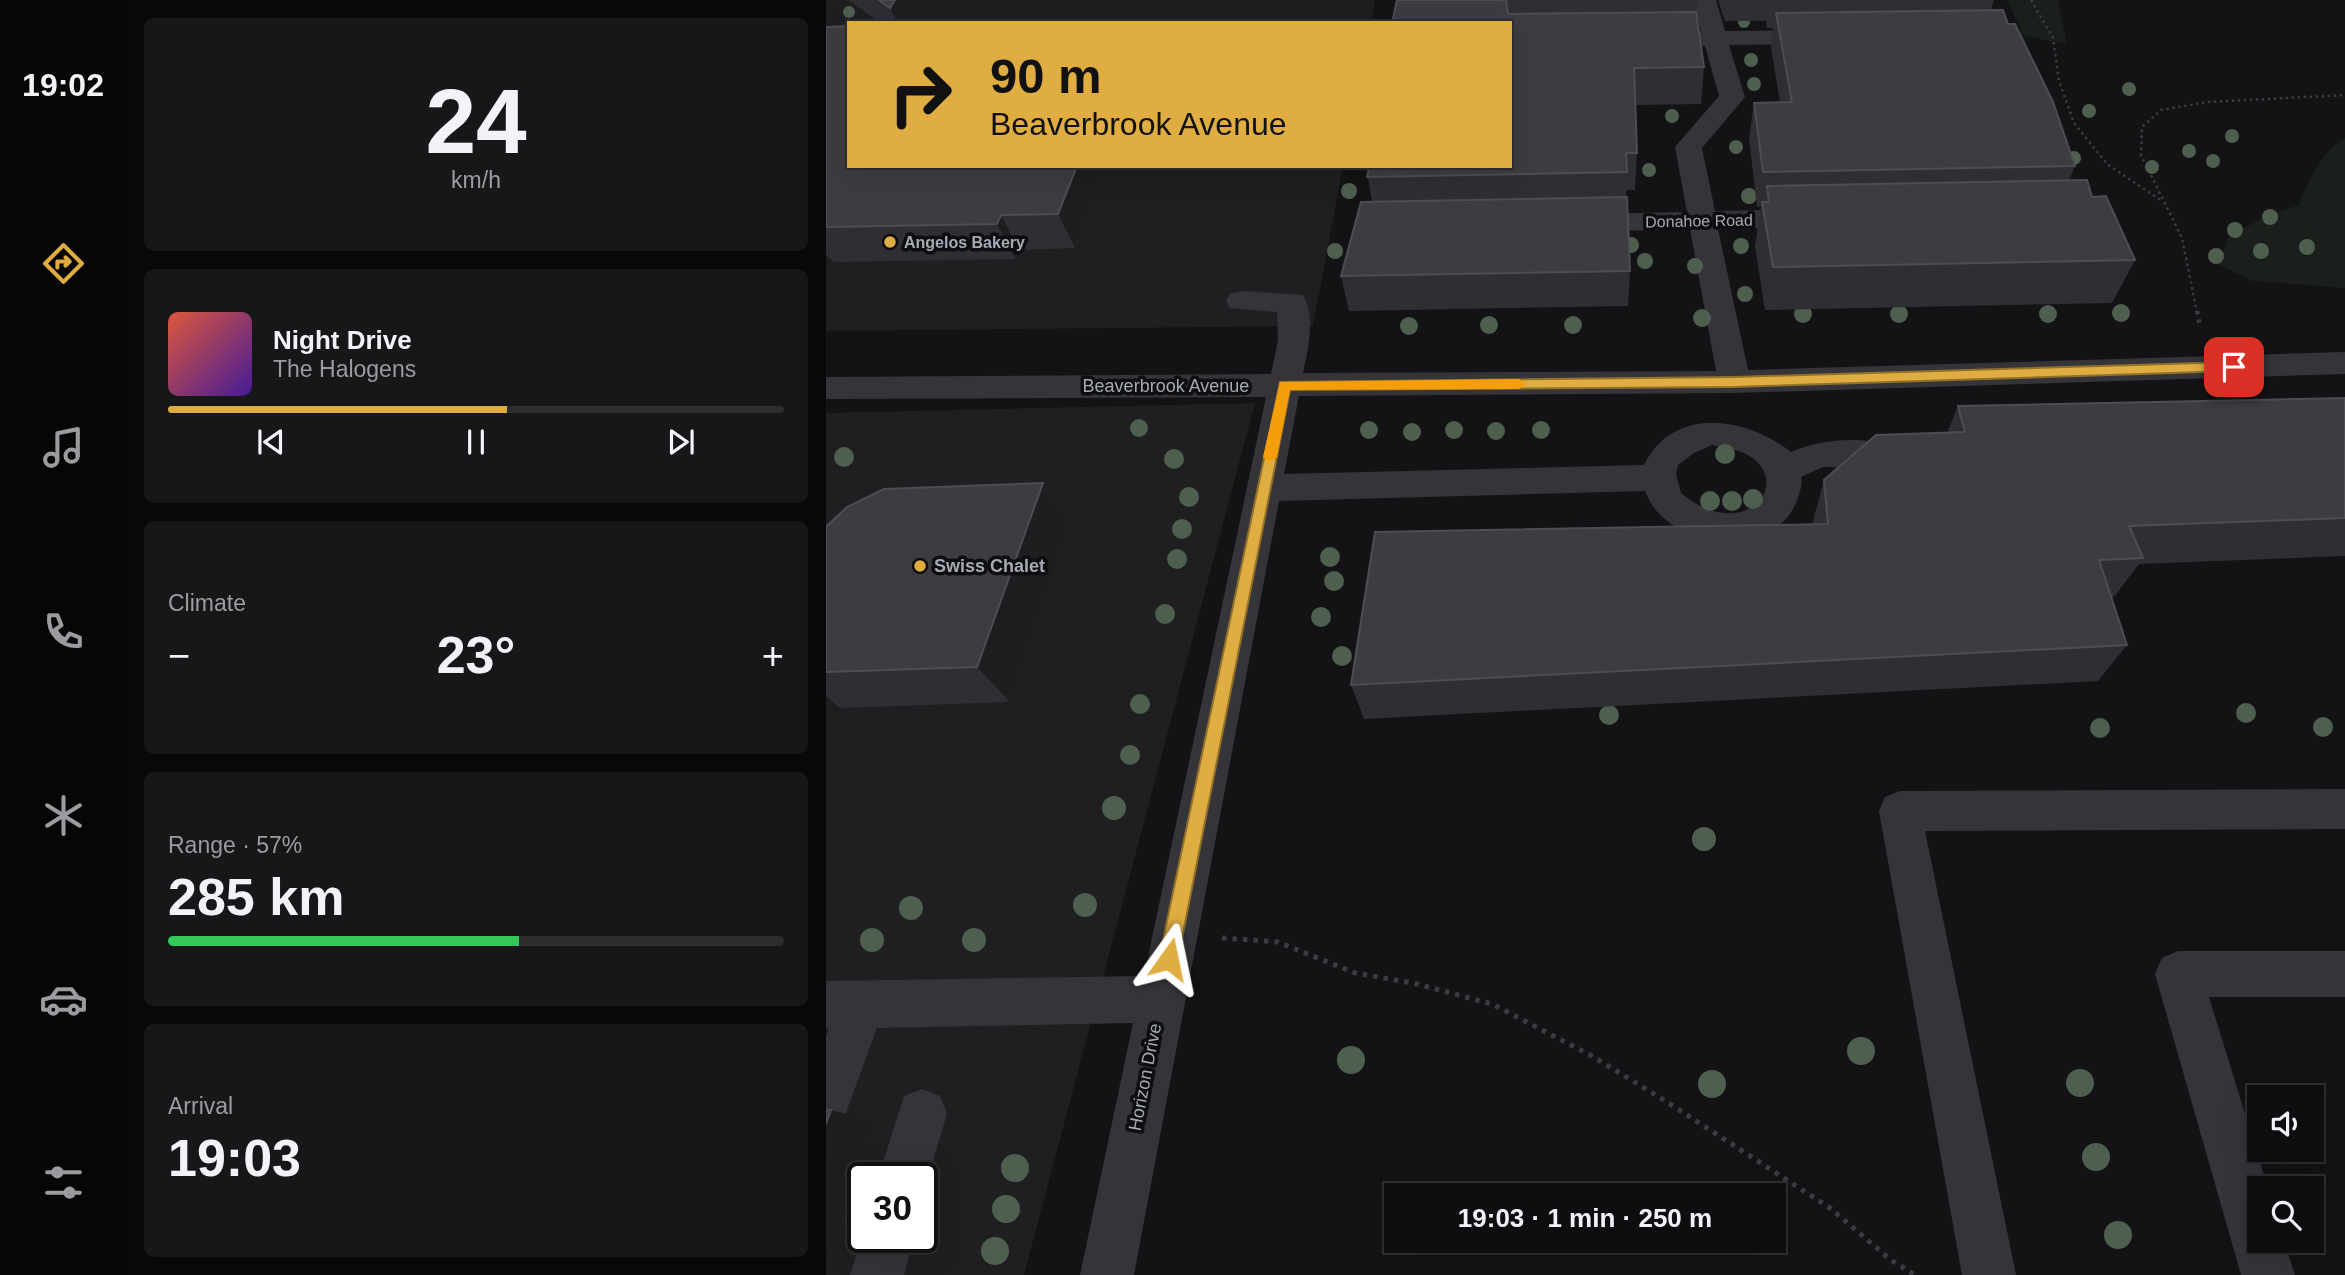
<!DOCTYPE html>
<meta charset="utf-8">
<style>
:root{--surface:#0e0e10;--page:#171719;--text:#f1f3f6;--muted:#9b9c9f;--line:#2e2e30;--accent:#dfad41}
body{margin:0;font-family:Helvetica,sans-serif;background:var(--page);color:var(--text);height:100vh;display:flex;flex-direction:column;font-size:26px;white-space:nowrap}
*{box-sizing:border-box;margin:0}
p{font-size:23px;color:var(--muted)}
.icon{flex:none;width:38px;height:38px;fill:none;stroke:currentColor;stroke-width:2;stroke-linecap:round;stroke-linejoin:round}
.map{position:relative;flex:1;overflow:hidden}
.sheet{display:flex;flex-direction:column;gap:18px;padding:18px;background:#080809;width:700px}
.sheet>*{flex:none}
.banner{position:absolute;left:21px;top:21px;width:665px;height:147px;border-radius:0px;box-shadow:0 7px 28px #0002,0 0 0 2px var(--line);background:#dfad41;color:#111;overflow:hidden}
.buttons{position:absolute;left:1421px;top:1085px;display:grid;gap:14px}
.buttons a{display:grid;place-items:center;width:77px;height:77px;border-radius:0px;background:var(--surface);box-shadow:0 7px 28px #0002,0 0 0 2px var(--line);font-size:35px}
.speed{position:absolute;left:21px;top:1162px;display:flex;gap:14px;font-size:35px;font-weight:700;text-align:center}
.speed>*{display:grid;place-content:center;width:91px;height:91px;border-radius:50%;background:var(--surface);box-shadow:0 7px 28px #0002,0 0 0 2px var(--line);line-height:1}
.speed .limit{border:4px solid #111;border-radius:10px;background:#fff;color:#111}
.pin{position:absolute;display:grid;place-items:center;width:60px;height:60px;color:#fff;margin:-30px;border-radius:14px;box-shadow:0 4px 10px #0006}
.me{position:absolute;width:77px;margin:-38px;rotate:12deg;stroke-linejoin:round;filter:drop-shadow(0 0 5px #0008)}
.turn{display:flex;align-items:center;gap:24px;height:147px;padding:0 28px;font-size:32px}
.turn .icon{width:91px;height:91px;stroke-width:2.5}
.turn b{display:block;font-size:49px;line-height:60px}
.big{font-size:52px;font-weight:700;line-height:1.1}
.sheet .card{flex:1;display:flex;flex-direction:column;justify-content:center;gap:10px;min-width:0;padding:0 24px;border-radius:10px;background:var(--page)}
.sheet .dial{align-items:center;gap:0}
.dial b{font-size:91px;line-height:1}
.song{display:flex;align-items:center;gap:21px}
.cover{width:84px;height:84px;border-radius:10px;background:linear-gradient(135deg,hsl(10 70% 55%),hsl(260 70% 35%))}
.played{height:7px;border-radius:4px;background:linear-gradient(90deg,var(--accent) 55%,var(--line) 55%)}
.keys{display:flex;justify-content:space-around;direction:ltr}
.heat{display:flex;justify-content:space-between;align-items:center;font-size:38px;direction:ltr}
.charge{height:10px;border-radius:5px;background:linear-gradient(90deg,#34c759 57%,var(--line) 0)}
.trip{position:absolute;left:558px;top:1183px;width:402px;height:70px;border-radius:0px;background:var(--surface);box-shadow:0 7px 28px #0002,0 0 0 2px var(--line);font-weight:700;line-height:70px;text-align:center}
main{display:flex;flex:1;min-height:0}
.tabs{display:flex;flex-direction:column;width:126px;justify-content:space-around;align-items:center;background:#060606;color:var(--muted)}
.tabs .icon{width:49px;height:49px}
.tabs .active{color:var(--accent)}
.tabs b{font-size:32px;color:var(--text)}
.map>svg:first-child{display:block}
.built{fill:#1f1f22;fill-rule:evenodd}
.green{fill:#1a1f1b}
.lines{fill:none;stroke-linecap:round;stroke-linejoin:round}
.path-far2{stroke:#3b3c40;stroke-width:2.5;stroke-dasharray:2.5 3.5;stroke-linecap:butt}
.path-far1{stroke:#3b3c40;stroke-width:4.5;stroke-dasharray:3.5 5;stroke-linecap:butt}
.path{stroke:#3b3c40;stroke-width:5;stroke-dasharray:4.5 6;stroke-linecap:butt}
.minor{fill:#353539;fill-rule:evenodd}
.tree{fill:#4e5f50}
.wall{fill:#2f2f33}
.shaded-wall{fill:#1e1e21}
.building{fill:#3c3c41;stroke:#4c4e53;stroke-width:2}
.route{fill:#dfad41;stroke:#91702a;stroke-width:2}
.slow{fill:#f59e0b}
.poi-dot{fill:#dfad41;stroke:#0e0e10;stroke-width:2.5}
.labels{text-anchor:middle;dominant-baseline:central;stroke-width:7;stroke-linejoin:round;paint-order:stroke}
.far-street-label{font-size:16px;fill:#a6aab4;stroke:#0e0e10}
.far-poi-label{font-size:16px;font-weight:bold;fill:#a6aab4;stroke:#0e0e10;text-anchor:start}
.street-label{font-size:18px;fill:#a6aab4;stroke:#0e0e10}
.poi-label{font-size:18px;font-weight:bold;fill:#a6aab4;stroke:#0e0e10;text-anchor:start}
</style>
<main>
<nav class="tabs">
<b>19:02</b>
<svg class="icon active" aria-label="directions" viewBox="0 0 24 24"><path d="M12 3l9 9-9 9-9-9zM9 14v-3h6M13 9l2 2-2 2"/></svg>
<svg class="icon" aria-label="music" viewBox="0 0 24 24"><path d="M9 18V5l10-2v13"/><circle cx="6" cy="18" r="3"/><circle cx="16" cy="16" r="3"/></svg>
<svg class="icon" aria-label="phone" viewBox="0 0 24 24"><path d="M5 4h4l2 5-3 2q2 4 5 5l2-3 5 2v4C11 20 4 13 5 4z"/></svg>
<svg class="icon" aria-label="climate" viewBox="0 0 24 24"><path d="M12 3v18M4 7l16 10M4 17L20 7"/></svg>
<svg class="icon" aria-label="car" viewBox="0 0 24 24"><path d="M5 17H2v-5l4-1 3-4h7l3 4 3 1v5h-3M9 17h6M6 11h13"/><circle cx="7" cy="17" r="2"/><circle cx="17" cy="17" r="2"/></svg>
<svg class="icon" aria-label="filters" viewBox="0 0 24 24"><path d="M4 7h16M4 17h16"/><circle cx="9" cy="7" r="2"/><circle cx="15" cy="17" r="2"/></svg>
</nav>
<section class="sheet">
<div class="card dial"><b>24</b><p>km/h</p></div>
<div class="card">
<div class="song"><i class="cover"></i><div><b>Night Drive</b><p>The Halogens</p></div></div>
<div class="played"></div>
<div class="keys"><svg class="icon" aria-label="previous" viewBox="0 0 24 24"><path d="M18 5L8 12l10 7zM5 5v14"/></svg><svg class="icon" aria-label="pause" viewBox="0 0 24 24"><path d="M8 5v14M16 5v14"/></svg><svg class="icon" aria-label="next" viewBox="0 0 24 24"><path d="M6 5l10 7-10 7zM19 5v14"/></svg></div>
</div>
<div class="card"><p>Climate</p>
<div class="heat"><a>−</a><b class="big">23°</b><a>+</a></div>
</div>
<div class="card"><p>Range · 57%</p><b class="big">285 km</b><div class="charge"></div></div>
<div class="card"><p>Arrival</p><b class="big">19:03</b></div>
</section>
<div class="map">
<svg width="1519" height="1275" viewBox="0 0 1519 1275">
<rect width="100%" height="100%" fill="#131315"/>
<g class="built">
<path d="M0,0h549l-4,23h-522v143h494l-30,160 -487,5z"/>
<path d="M429,403l-231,872h-198v-862zM37,1178h59v59h-59z"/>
</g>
<g class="green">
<path d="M1181,0h51l9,44 -43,-8z"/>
<path d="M1519,138v150l-92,-7 -34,-16 10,-29 34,-18 36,-13c9,-26 22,-52 46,-67z"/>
</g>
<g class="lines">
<g class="path-far2">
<path d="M1205,0l22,38 6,43 15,42 33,41 55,37"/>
<path d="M1371,313l-15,-75 -41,-83 1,-28 19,-17 47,-8 137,-7"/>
</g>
<path class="path-far1" d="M1371,311l3,15"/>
<path class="path" d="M396,938l56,4 77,31 58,10 79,21 100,52 75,46 163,106 61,52 24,15"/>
<g class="minor">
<path d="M866,0h24l9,31 100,-1 8,2 4,5 -4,5 -8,2 -96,1 16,52 -43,51 13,63 98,-2 10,3 4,6 -4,6 -10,3 -95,2 30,141 597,-18v22l-611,19 -435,3 -15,78 360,-9c30,-60 102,-48 147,-13 30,-13 69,-16 101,-6l5,9 -5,9 -12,4 -57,-1 -22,10c2,8 -1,13 -3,21 -22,66 -132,52 -153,-7l-366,10 -145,774h-54l53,-252 -256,5 -33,90 -18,7v-89l3,-7h-3v-48l318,-5 122,-579 -440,2v-22l445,-3 7,-34 -1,-28 -47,-4 -4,-7 4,-7 11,-3 62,4c13,21 5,55 0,78l413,-2 -26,-142 -115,3 -10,-3 -4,-6 4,-6 10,-3 112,-2 -12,-65 44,-51 -14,-50h-58l-9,-2 -3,-5 3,-5 9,-2 54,-1zM886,445c10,3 23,4 32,8 54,26 2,94 -63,40l-5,-19 2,-9 16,-12z"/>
<path d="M1519,789v40l-420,2 91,444h-54l-83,-464 6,-14 15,-6z"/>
<path d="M1352,951h167v46h-136l59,191h-9v53h25l11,34h-54l-86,-301 7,-16z"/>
<path d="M96,1089l18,7 7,18 -25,82v-18h-44l26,-82z"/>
<path d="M37,1234v3h51l-10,38h-54z"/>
</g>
</g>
<g class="tree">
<circle cx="23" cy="12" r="6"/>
<circle cx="918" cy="22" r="6"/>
<circle cx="925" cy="60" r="7"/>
<circle cx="928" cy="84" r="7"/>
<circle cx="1303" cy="89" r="7"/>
<circle cx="1263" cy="111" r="7"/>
<circle cx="846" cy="116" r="7"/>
<circle cx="1406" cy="136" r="7"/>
<circle cx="910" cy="147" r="7"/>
<circle cx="1363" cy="151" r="7"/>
<circle cx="1248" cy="158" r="7"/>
<circle cx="1387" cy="161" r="7"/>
<circle cx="1326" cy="167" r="7"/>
<circle cx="823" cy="170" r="7"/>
<circle cx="523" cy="191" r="8"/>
<circle cx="923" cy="196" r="8"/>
<circle cx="1444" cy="217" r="8"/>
<circle cx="1409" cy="230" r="8"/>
<circle cx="805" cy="245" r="8"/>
<circle cx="915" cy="246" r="8"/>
<circle cx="1481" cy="247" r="8"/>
<circle cx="509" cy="251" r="8"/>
<circle cx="1435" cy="251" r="8"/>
<circle cx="1390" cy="256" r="8"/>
<circle cx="819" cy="261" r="8"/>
<circle cx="869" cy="266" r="8"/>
<circle cx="919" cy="294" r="8"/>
<circle cx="1295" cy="313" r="9"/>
<circle cx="977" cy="314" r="9"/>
<circle cx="1073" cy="314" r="9"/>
<circle cx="1222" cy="314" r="9"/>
<circle cx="876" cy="318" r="9"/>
<circle cx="663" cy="325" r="9"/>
<circle cx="747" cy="325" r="9"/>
<circle cx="583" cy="326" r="9"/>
<circle cx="313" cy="428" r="9"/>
<circle cx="543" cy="430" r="9"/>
<circle cx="628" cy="430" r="9"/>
<circle cx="715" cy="430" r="9"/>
<circle cx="670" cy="431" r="9"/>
<circle cx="586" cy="432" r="9"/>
<circle cx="899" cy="454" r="10"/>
<circle cx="18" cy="457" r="10"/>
<circle cx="348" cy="459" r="10"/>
<circle cx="363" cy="497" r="10"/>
<circle cx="927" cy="499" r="10"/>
<circle cx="884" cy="501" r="10"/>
<circle cx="906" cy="501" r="10"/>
<circle cx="356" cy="529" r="10"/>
<circle cx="504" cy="557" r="10"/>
<circle cx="351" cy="559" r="10"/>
<circle cx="508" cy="581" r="10"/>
<circle cx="339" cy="614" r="10"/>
<circle cx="495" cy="617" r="10"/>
<circle cx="516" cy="656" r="10"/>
<circle cx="314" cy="704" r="10"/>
<circle cx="1420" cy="713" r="10"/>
<circle cx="783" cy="715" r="10"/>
<circle cx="1497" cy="727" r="10"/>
<circle cx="1274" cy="728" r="10"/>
<circle cx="304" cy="755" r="10"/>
<circle cx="288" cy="808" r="12"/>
<circle cx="878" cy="839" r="12"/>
<circle cx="259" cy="905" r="12"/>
<circle cx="85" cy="908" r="12"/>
<circle cx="46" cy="940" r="12"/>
<circle cx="148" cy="940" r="12"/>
<circle cx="1035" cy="1051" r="14"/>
<circle cx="525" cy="1060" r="14"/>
<circle cx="1254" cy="1083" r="14"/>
<circle cx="886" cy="1084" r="14"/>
<circle cx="1270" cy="1157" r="14"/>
<circle cx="189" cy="1168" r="14"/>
<circle cx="180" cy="1209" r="14"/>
<circle cx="1292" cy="1235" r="14"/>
<circle cx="169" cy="1251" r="14"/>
</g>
<g class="wall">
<path d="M22,0h84l-13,23h-38z"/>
<path d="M571,0h300l-1,14 8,53 -3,37 -66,1 2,48 -2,37h-9v7l4,74 -2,35 -279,5 -8,-35 31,-74 -6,-36h144z"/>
<path d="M892,0h276l-3,10 17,14 67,142 -6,14 23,17 43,63 -23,43 -347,7 -10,-64 6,-40 -4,1 -8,-69 5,-35 26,-1 -9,-55 2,-19h-6l-1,-7h-41z"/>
<path d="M0,27l23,139h257l-31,82 -56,2 -3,9 -182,3 -8,-7z"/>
<path d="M1519,398v158l-206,8 -25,33h-3l16,48 -29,36 -734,38 -13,-34 462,-161v-3l11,-41 123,-47 11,-27z"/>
<path d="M217,483l26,41 -59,178 -170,6 -14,32v-213z"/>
</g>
<g class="shaded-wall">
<path d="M69,0h37l-13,23h-21l-8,-15z"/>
<path d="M251,166h29l-31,82 -17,-34z"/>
<path d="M175,215l18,35 -3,9 -19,-35z"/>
<path d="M217,483l26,41 -59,178 -33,-35z"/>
<path d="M0,696l14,12 -14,32z"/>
<path d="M5,1110l41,11 -46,143v-140z"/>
</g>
<g class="building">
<path d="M53,0h16l-5,8z"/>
<path d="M571,0h109l2,14 188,-2 8,55 -70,1 3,85h-11l1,19 -260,5 3,-11h140v-143h-118z"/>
<path d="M1177,10l5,14h7l38,78 22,64 -312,6 -9,-69 38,-1 -16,-89z"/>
<path d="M23,26v140h228l-19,48 -57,1 -4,9 -171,3v-200z"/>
<path d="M1261,180l5,17 14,-1 29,64 -362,7 -11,-65h7l-2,-16z"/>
<path d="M801,197l3,74 -289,5 20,-74z"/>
<path d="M1519,398v120l-216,8 14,32 -44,2 28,85 -776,40 24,-153 453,-8 -4,-44 52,-45 89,-3 -7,-26z"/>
<path d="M217,483l-66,184 -151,5v-145l21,-20 37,-18z"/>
<path d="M0,1110h5l-5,14z"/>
</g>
<path class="route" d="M1408,362l6,5 -6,4 -500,16 -444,3 -112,569 -3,6 -6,3 -7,-3 -3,-6 121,-577 454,-5z"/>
<path class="slow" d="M693,379l7,5 -7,5 -229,1 -13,67 -7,5 -7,-5 17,-75z"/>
<g class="poi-dot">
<circle cx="64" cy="242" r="7"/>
<circle cx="94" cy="566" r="7"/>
</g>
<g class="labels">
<g class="far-street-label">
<text transform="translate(873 221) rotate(-1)">Donahoe Road</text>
</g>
<g class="far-poi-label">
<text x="78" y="242">Angelos Bakery</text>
</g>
<g class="street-label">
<text x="340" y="386">Beaverbrook Avenue</text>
<text transform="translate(319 1077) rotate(-79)">Horizon Drive</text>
</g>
<g class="poi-label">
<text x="108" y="566">Swiss Chalet</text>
</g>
</g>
</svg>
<div class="buttons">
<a><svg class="icon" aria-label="sound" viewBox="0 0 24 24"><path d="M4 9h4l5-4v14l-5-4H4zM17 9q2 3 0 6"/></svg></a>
<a><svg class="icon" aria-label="search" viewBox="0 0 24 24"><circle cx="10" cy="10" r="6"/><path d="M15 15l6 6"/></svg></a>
</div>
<div class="speed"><div class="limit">30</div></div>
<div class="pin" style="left:1408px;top:367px;background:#d93025"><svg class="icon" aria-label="arrive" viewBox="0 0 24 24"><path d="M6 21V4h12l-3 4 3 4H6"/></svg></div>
<svg class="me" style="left:343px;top:959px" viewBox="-20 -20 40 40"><path d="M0-17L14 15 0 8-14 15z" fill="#dfad41" stroke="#fff" stroke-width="4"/></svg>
<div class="trip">19:03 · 1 min · 250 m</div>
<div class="banner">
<div class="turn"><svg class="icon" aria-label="right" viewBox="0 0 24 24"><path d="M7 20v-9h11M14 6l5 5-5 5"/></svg><div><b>90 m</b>Beaverbrook Avenue</div></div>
</div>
</div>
</main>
